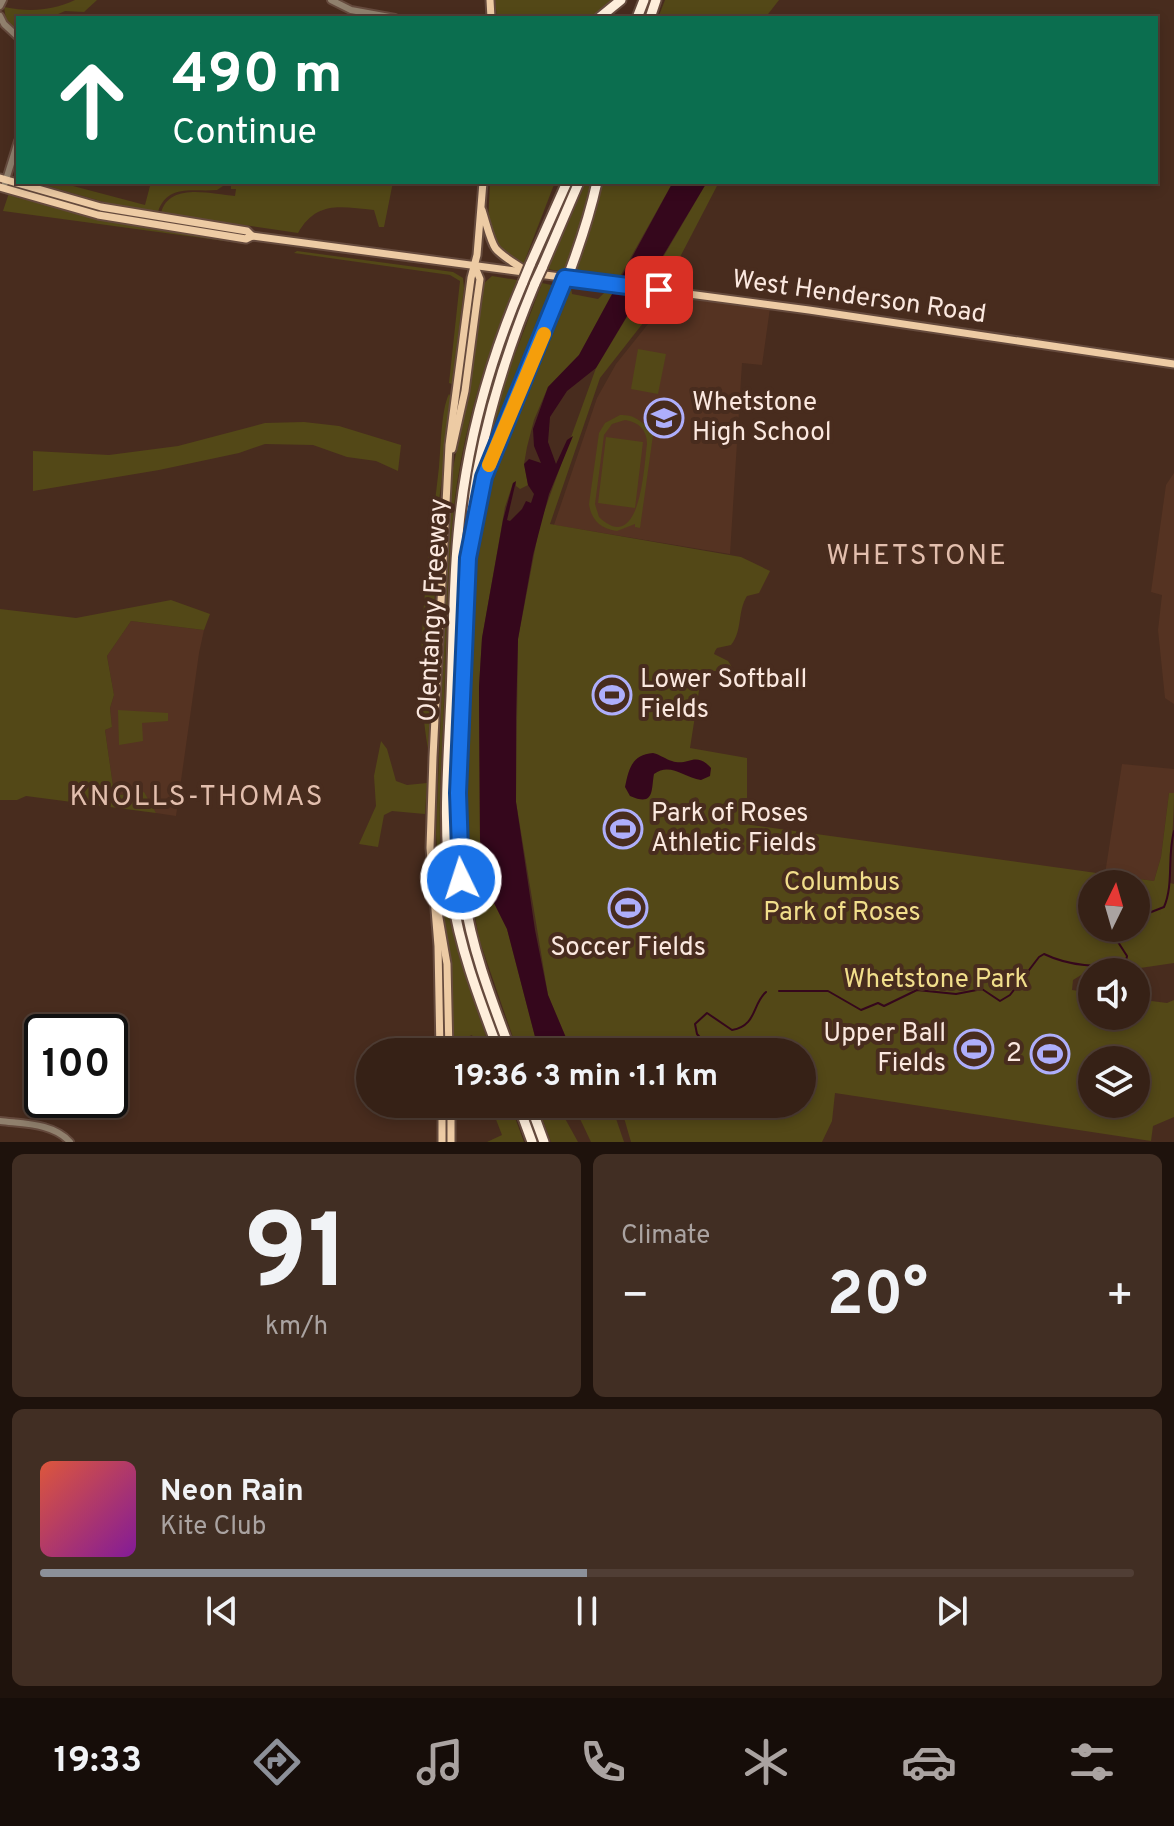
<!DOCTYPE html>
<meta charset="utf-8">
<style>
:root{--surface:#362116;--page:#412e23;--text:#f1f3f6;--muted:#aaa3a1;--line:#503e35;--accent:#8c9099}
body{margin:0;font-family:Overpass,sans-serif;background:var(--page);color:var(--text);height:100vh;display:flex;flex-direction:column;font-size:30px;white-space:nowrap}
*{box-sizing:border-box;margin:0}
p{font-size:26px;color:var(--muted)}
.icon{flex:none;width:44px;height:44px;fill:none;stroke:currentColor;stroke-width:2;stroke-linecap:round;stroke-linejoin:round}
.map{position:relative;height:1142px;overflow:hidden}
.details{display:flex;flex-direction:column;gap:12px;padding:12px;background:#1e120c;flex:1}
.details>*{flex:none}
.top-card{position:absolute;left:16px;top:16px;width:1142px;height:168px;border-radius:0px;box-shadow:0 4px 12px #0003,0 0 0 2px var(--line);background:#0b6e4f;color:#fff;overflow:hidden}
.needle{width:52px;rotate:5deg}
.tools{position:absolute;left:1078px;top:870px;display:grid;gap:16px}
.tools a{display:grid;place-items:center;width:72px;height:72px;border-radius:50%;background:var(--surface);box-shadow:0 4px 12px #0003,0 0 0 2px var(--line);font-size:40px}
.speed{position:absolute;left:24px;top:1014px;display:flex;gap:16px;font-size:40px;font-weight:700;text-align:center}
.speed>*{display:grid;place-content:center;width:104px;height:104px;border-radius:50%;background:var(--surface);box-shadow:0 4px 12px #0003,0 0 0 2px var(--line);line-height:1}
.speed .limit{border:4px solid #111;border-radius:12px;background:#fff;color:#111}
.pin{position:absolute;display:grid;place-items:center;width:68px;height:68px;color:#fff;margin:-34px;border-radius:16px;box-shadow:0 4px 12px #0006}
.me{position:absolute;width:88px;margin:-44px;rotate:356deg;stroke-linejoin:round;filter:drop-shadow(0 0 6px #0008)}
.turn{display:flex;align-items:center;gap:28px;height:168px;padding:0 24px;font-size:36px}
.turn .icon{width:104px;height:104px;stroke-width:2.5}
.turn b{display:block;font-size:56px;line-height:68px}
.big{font-size:60px;font-weight:700;line-height:1.1}
.details .tile{flex:1;display:flex;flex-direction:column;justify-content:center;gap:12px;min-width:0;padding:0 28px;border-radius:12px;background:var(--page)}
.details .dial{align-items:center;gap:0}
.dial b{font-size:104px;line-height:1}
.song{display:flex;align-items:center;gap:24px}
.cover{width:96px;height:96px;border-radius:12px;background:linear-gradient(135deg,hsl(10 70% 55%),hsl(290 70% 35%))}
.played{height:8px;border-radius:4px;background:linear-gradient(90deg,var(--accent) 50%,var(--line) 50%)}
.keys{display:flex;justify-content:space-around;direction:ltr}
.heat{display:flex;justify-content:space-between;align-items:center;font-size:44px;direction:ltr}
.details .tiles{flex:1;display:grid;gap:12px;grid-template-columns:1fr 1fr}
.tile:last-child{grid-column:span 2}
.trip{position:absolute;left:356px;top:1038px;width:460px;height:80px;border-radius:40px;background:var(--surface);box-shadow:0 4px 12px #0003,0 0 0 2px var(--line);font-weight:700;line-height:80px;text-align:center}
.menu{display:flex;height:128px;justify-content:space-around;align-items:center;background:#160d09;color:var(--muted)}
.menu .icon{width:56px;height:56px}
.menu .selected{color:var(--accent)}
.menu b{font-size:36px;color:var(--text)}
.map>svg:first-child{display:block}
.built{fill:#532}
.green{fill:#534817;fill-rule:evenodd}
.water{fill:#35071c}
.lines{fill:none;stroke-linecap:round;stroke-linejoin:round}
.stream{stroke:#35071c;stroke-width:2}
.minor-casing{stroke:#654a3d;stroke-width:10}
.major-casing{stroke:#654a3d;stroke-width:11}
.highway-casing{stroke:#654a3d;stroke-width:13}
.minor{stroke:#90806d;stroke-width:6}
.major{stroke:#edcba4;stroke-width:7}
.highway{stroke:#feeedb;stroke-width:9}
.highway-bridge-casing{stroke:#654a3d;stroke-width:13;stroke-linecap:butt}
.highway-bridge{stroke:#feeedb;stroke-width:9}
.route-casing{stroke:#114b97;stroke-width:20}
.route{stroke:#1a73e8;stroke-width:14}
.slow{stroke:#f59e0b;stroke-width:14}
.labels{text-anchor:middle;dominant-baseline:central;stroke-width:8;stroke-linejoin:round;paint-order:stroke}
.street-label{font-size:26px;fill:#fbe8df;stroke:#482c1e}
.poi-label{font-size:26px;fill:#fbe8df;stroke:#482c1e;text-anchor:start}
.park-label{font-size:26px;fill:#f1de8b;stroke:#482c1e}
.neighbourhood-label{font-size:28px;letter-spacing:2px;fill:#e2bead;stroke:#482c1e}
</style>
<div class="map">
<svg width="1174" height="1142" viewBox="0 0 1174 1142">
<rect width="100%" height="100%" fill="#482c1e"/>
<g class="built">
<path d="M661,298l55,3 54,7 -8,57 -20,-2 -12,191 -176,-29 43,-127 19,-34 36,-45z"/>
<path d="M1174,473v231l-9,-6 -7,-68 4,-35 -11,-3 15,-107z"/>
<path d="M131,621l73,9 -5,23 -23,163 -20,-3 -16,-21 -20,3 -6,-2 -9,-63 7,-3 -2,-19 4,-13 -7,-39z"/>
<path d="M1122,764l52,5v24h-5l-8,64 -7,24 -49,-7z"/>
</g>
<g class="green">
<path d="M75,0h22l-13,12 -19,-1 -9,4 1,3h-39v14l-12,-13 -2,-12c26,5 47,4 71,-7z"/>
<path d="M495,0h122l-24,18h-96z"/>
<path d="M665,0h114l-14,18h-107z"/>
<path d="M33,182h25l87,23 6,-23h242l-9,45h-5l-5,-17c-33,-3 -57,-10 -76,23l-137,-20c8,-31 50,-19 74,-17l1,-7h-5v-3h-8l-6,4c-25,2 -50,-6 -59,22l-40,-6z"/>
<path d="M490,182h65l-32,83 -22,-12 -13,-29z"/>
<path d="M586,182h9l-30,88 -2,2 -15,-3z"/>
<path d="M600,182h73l-55,98 -34,-6 -10,-6z"/>
<path d="M707,182h12l-54,104 -17,-3z"/>
<path d="M9,193l107,29 131,22 -244,-33z"/>
<path d="M297,251l156,21 10,6 1,10 -12,96 -3,-1 11,-102 -10,-6 -156,-22z"/>
<path d="M492,276l25,4c-27,66 -49,132 -60,203 -10,72 -10,146 -13,218 -2,64 -9,130 1,194 9,55 28,105 47,157h-12l-8,-17 -7,3 -5,14h-8l-1,-90 -11,-67 -4,-61 13,-324 3,-37 14,-69 16,-119z"/>
<path d="M542,283l14,3 -15,47 -55,125 18,-75z"/>
<path d="M571,288l1,6 26,5 7,-7 7,2 -33,61 -31,32 -14,33 -7,27 -3,17 4,21 -8,4 -4,-3v-4l-3,1 -8,24 -23,131 -3,49 1,152 4,35 5,19 18,36 32,123h-21l-39,-113 -13,-72 -2,-42 8,-212 9,-99 6,-32 9,-28 52,-113 16,-46z"/>
<path d="M639,297l14,4 -6,17 -47,60 -50,146 191,33 29,14 -11,22 -12,3c-10,16 -4,34 -16,49l-14,3 -2,3 -1,3 14,7 4,6 -10,4h-20l-12,77 57,10v42l-3,24 410,57 7,-24 8,-64h5c0,30 -4,59 -4,90l4,1v79l-61,9h-27l-13,8 -1,10 20,3v23h44v-17l31,4 7,-3v117l-21,9 -2,15 -316,-48 -3,28 -10,21h-191l-11,-38h182v-52h-230l-24,-57 -32,-193 2,-163 22,-116 56,-155zM1092,884h44v44h-44zM1092,1060h44v44h-44z"/>
<path d="M638,349l28,5 -8,40 -27,-5z"/>
<path d="M449,394l3,4 -13,103 -11,248c-16,-92 1,-191 11,-282 2,-20 2,-57 10,-73z"/>
<path d="M620,415c19,-1 21,11 34,13l-14,100 -5,-1v-3l-18,7c-16,-2 -26,-11 -28,-27l10,-71 6,-10zM625,420c14,2 22,10 22,24 -3,21 -6,113 -48,73l-4,-13 9,-69 8,-11z"/>
<path d="M304,422l35,4 62,19 -3,26 -22,-10 -29,-4 -34,-12 -48,-1 -26,9 -80,17 -126,21v-40l76,4 69,-9 87,-23z"/>
<path d="M606,437l37,5 -8,66 -37,-5z"/>
<path d="M171,600l39,14 -6,16 -73,-9 -24,35 7,39 -4,13 2,19 -7,3 9,63 6,2 24,-3 12,21 -130,-17 -9,4h-17v-191l76,9z"/>
<path d="M118,710l50,3v8l-26,2 1,18 -24,4z"/>
<path d="M381,741l6,8 9,32 11,4 20,-2 -2,31 -33,-3 -8,4 -6,32 -19,-3 17,-38 -2,-30z"/>
<path d="M490,1104h20l14,38h-37l15,-7z"/>
<path d="M537,1104h20l21,38h-27z"/>
<path d="M573,1104h38l13,38h-33z"/>
</g>
<g class="water">
<path d="M673,182h34l-111,186 -29,23 -17,26 -2,25 8,22 11,-24 6,-4 -24,58 -16,61 -15,84 -2,78v85l19,128 13,65 24,57h-33l-32,-123 -18,-36 -5,-19 -4,-35 -1,-152 3,-49 21,-118 10,-37 3,-2 -9,39 3,1 12,-12 4,-8 5,2 3,-9 -6,-9 -4,-21 5,-5 12,4 -7,-17 -1,-17 15,-42 31,-32z"/>
<path d="M653,753c8,2 12,6 19,8 16,6 23,-11 39,7l-1,8 -9,4c-18,-3 -31,-18 -47,-6 -3,16 1,33 -24,22l-5,-9c4,-19 7,-32 28,-34z"/>
</g>
<g class="lines">
<g class="stream">
<path d="M1136,918l28,-11c10,-23 3,-51 10,-76"/>
<path d="M779,991h49l33,19 17,-7 6,3 33,-16 39,4 26,-5 18,12 10,-6 29,-38 5,-3c23,11 57,16 82,7l1,-5 -9,-14 5,-14"/>
<path d="M639,1052l2,-7 5,-2 21,9"/>
<path d="M703,1052l1,-10 -7,-8 -2,-10 12,-11 25,17c25,-4 20,-26 34,-38"/>
</g>
<defs>
<g id="minor">
<path d="M331,0l20,10 44,8"/>
<path d="M0,6l3,-6"/>
<path d="M0,16l4,8 14,13"/>
<path d="M5,183l13,-42"/>
<path d="M0,1121c24,3 53,2 70,21"/>
</g>
<g id="major">
<path d="M490,0l1,18"/>
<path d="M0,178l101,29 146,24 5,5"/>
<path d="M0,187l98,28 148,24 6,-3 557,74 365,54"/>
<path d="M482,210c14,46 7,36 47,63"/>
<path d="M452,449l13,-58 12,-91 3,-21 -5,-12"/>
<path d="M438,912l9,52 2,88"/>
<path d="M440,1052l-2,-106 -8,-98 3,-91 16,-312 22,-167 6,-23 6,-73"/>
<path d="M442,1104v38"/>
<path d="M451,1104v38"/>
</g>
<g id="highway">
<path d="M599,18l22,-18"/>
<path d="M637,18l7,-18"/>
<path d="M650,18l6,-18"/>
<path d="M530,265l37,-83"/>
<path d="M542,268l37,-86"/>
<path d="M480,495c10,-44 31,-85 49,-126 27,-59 54,-124 68,-187"/>
<path d="M499,1052c-19,-51 -39,-102 -47,-156 -10,-66 -4,-133 -1,-200 3,-74 2,-150 15,-223 11,-66 31,-130 57,-191"/>
<path d="M511,1052c-19,-51 -39,-102 -47,-156 -11,-66 -5,-133 -2,-199 3,-74 3,-150 15,-223 12,-67 32,-129 58,-191"/>
<path d="M518,1104l14,38"/>
<path d="M530,1104l14,38"/>
</g>
</defs>
<use href="#minor" class="minor-casing"/>
<use href="#major" class="major-casing"/>
<use href="#highway" class="highway-casing"/>
<use href="#minor" class="minor"/>
<use href="#major" class="major"/>
<use href="#highway" class="highway"/>
<defs>
<g id="highway-bridge">
<path d="M523,282l7,-17"/>
<path d="M535,283l7,-15"/>
</g>
</defs>
<use href="#highway-bridge" class="highway-bridge-casing"/>
<use href="#highway-bridge" class="highway-bridge"/>
</g>
<g class="lines">
<defs>
<path id="route" d="M461,879l-3,-86 10,-235 16,-81 81,-199 94,12"/>
</defs>
<use href="#route" class="route-casing"/>
<use href="#route" class="route"/>
<path class="slow" d="M489,465l55,-131"/>
</g>
<defs>
<symbol id="school-ring" viewBox="-11 -11 22 22"><circle r="9.5" fill="#482c1e" stroke="#aeaefb" stroke-width="1.5"/><path d="M0-5L7-2L0 1L-7-2ZM-4 1L0 2.5L4 1V4Q0 6-4 4Z" fill="#aeaefb"/></symbol>
<symbol id="stadium-ring" viewBox="-11 -11 22 22"><circle r="9.5" fill="#482c1e" stroke="#aeaefb" stroke-width="1.5"/><path d="M0-5a6.5 5 0 1 0 0 10a6.5 5 0 1 0 0-10ZM-3.5-1.8h7v3.6h-7Z" fill="#aeaefb"/></symbol>
</defs>
<g fill-rule="evenodd">
<use href="#school-ring" x="642" y="396" width="44" height="44"/>
<use href="#stadium-ring" x="590" y="673" width="44" height="44"/>
<use href="#stadium-ring" x="601" y="807" width="44" height="44"/>
<use href="#stadium-ring" x="606" y="886" width="44" height="44"/>
<use href="#stadium-ring" x="952" y="1027" width="44" height="44"/>
<use href="#stadium-ring" x="1028" y="1032" width="44" height="44"/>
</g>
<g class="labels">
<g class="street-label">
<text transform="translate(859 298) rotate(8)">West Henderson Road</text>
<text transform="translate(434 610) rotate(-87)">Olentangy Freeway</text>
</g>
<g class="poi-label">
<text x="692" y="403">Whetstone<tspan x="692" dy="30">High School</tspan></text>
<text x="640" y="680">Lower Softball<tspan x="640" dy="30">Fields</tspan></text>
<text x="651" y="814">Park of Roses<tspan x="651" dy="30">Athletic Fields</tspan></text>
<text x="628" y="948" text-anchor="middle">Soccer Fields</text>
<text x="946" y="1034" text-anchor="end">Upper Ball<tspan x="946" dy="30">Fields</tspan></text>
<text x="1022" y="1054" text-anchor="end">2</text>
</g>
<g class="park-label">
<text x="842" y="883">Columbus<tspan x="842" dy="30">Park of Roses</tspan></text>
<text x="936" y="980">Whetstone Park</text>
</g>
<g class="neighbourhood-label">
<text x="917" y="557">WHETSTONE</text>
<text x="197" y="798">KNOLLS-THOMAS</text>
</g>
</g>
</svg>
<div class="tools">
<a><svg class="needle" viewBox="-14 -14 28 28"><path d="M0-13l5 13h-10z" fill="#e53935"/><path d="M0 13l5-13h-10z" fill="#aaa3a1"/></svg></a>
<a><svg class="icon" aria-label="sound" viewBox="0 0 24 24"><path d="M4 9h4l5-4v14l-5-4H4zM17 9q2 3 0 6"/></svg></a>
<a><svg class="icon" aria-label="layers" viewBox="0 0 24 24"><path d="M12 4l9 5-9 5-9-5zM3 14l9 5 9-5"/></svg></a>
</div>
<div class="speed"><div class="limit">100</div></div>
<div class="pin" style="left:659px;top:290px;background:#d93025"><svg class="icon" aria-label="arrive" viewBox="0 0 24 24"><path d="M6 21V4h12l-3 4 3 4H6"/></svg></div>
<svg class="me" style="left:461px;top:879px" viewBox="-20 -20 40 40"><circle r="17" fill="#1a73e8" stroke="#fff" stroke-width="3"/><path d="M0-11L8 9 0 5-8 9z" fill="#fff"/></svg>
<div class="trip">19:36 · 3 min · 1.1 km</div>
<div class="top-card">
<div class="turn"><svg class="icon" aria-label="ahead" viewBox="0 0 24 24"><path d="M12 20V5M6 11l6-6 6 6"/></svg><div><b>490 m</b>Continue</div></div>
</div>
</div>
<section class="details">
<div class="tiles">
<div class="tile dial"><b>91</b><p>km/h</p></div>
<div class="tile"><p>Climate</p>
<div class="heat"><a>−</a><b class="big">20°</b><a>+</a></div>
</div>
<div class="tile">
<div class="song"><i class="cover"></i><div><b>Neon Rain</b><p>Kite Club</p></div></div>
<div class="played"></div>
<div class="keys"><svg class="icon" aria-label="previous" viewBox="0 0 24 24"><path d="M18 5L8 12l10 7zM5 5v14"/></svg><svg class="icon" aria-label="pause" viewBox="0 0 24 24"><path d="M8 5v14M16 5v14"/></svg><svg class="icon" aria-label="next" viewBox="0 0 24 24"><path d="M6 5l10 7-10 7zM19 5v14"/></svg></div>
</div>
</div>
</section>
<nav class="menu">
<b>19:33</b>
<svg class="icon selected" aria-label="directions" viewBox="0 0 24 24"><path d="M12 3l9 9-9 9-9-9zM9 14v-3h6M13 9l2 2-2 2"/></svg>
<svg class="icon" aria-label="music" viewBox="0 0 24 24"><path d="M9 18V5l10-2v13"/><circle cx="6" cy="18" r="3"/><circle cx="16" cy="16" r="3"/></svg>
<svg class="icon" aria-label="phone" viewBox="0 0 24 24"><path d="M5 4h4l2 5-3 2q2 4 5 5l2-3 5 2v4C11 20 4 13 5 4z"/></svg>
<svg class="icon" aria-label="climate" viewBox="0 0 24 24"><path d="M12 3v18M4 7l16 10M4 17L20 7"/></svg>
<svg class="icon" aria-label="car" viewBox="0 0 24 24"><path d="M5 17H2v-5l4-1 3-4h7l3 4 3 1v5h-3M9 17h6M6 11h13"/><circle cx="7" cy="17" r="2"/><circle cx="17" cy="17" r="2"/></svg>
<svg class="icon" aria-label="filters" viewBox="0 0 24 24"><path d="M4 7h16M4 17h16"/><circle cx="9" cy="7" r="2"/><circle cx="15" cy="17" r="2"/></svg>
</nav>
